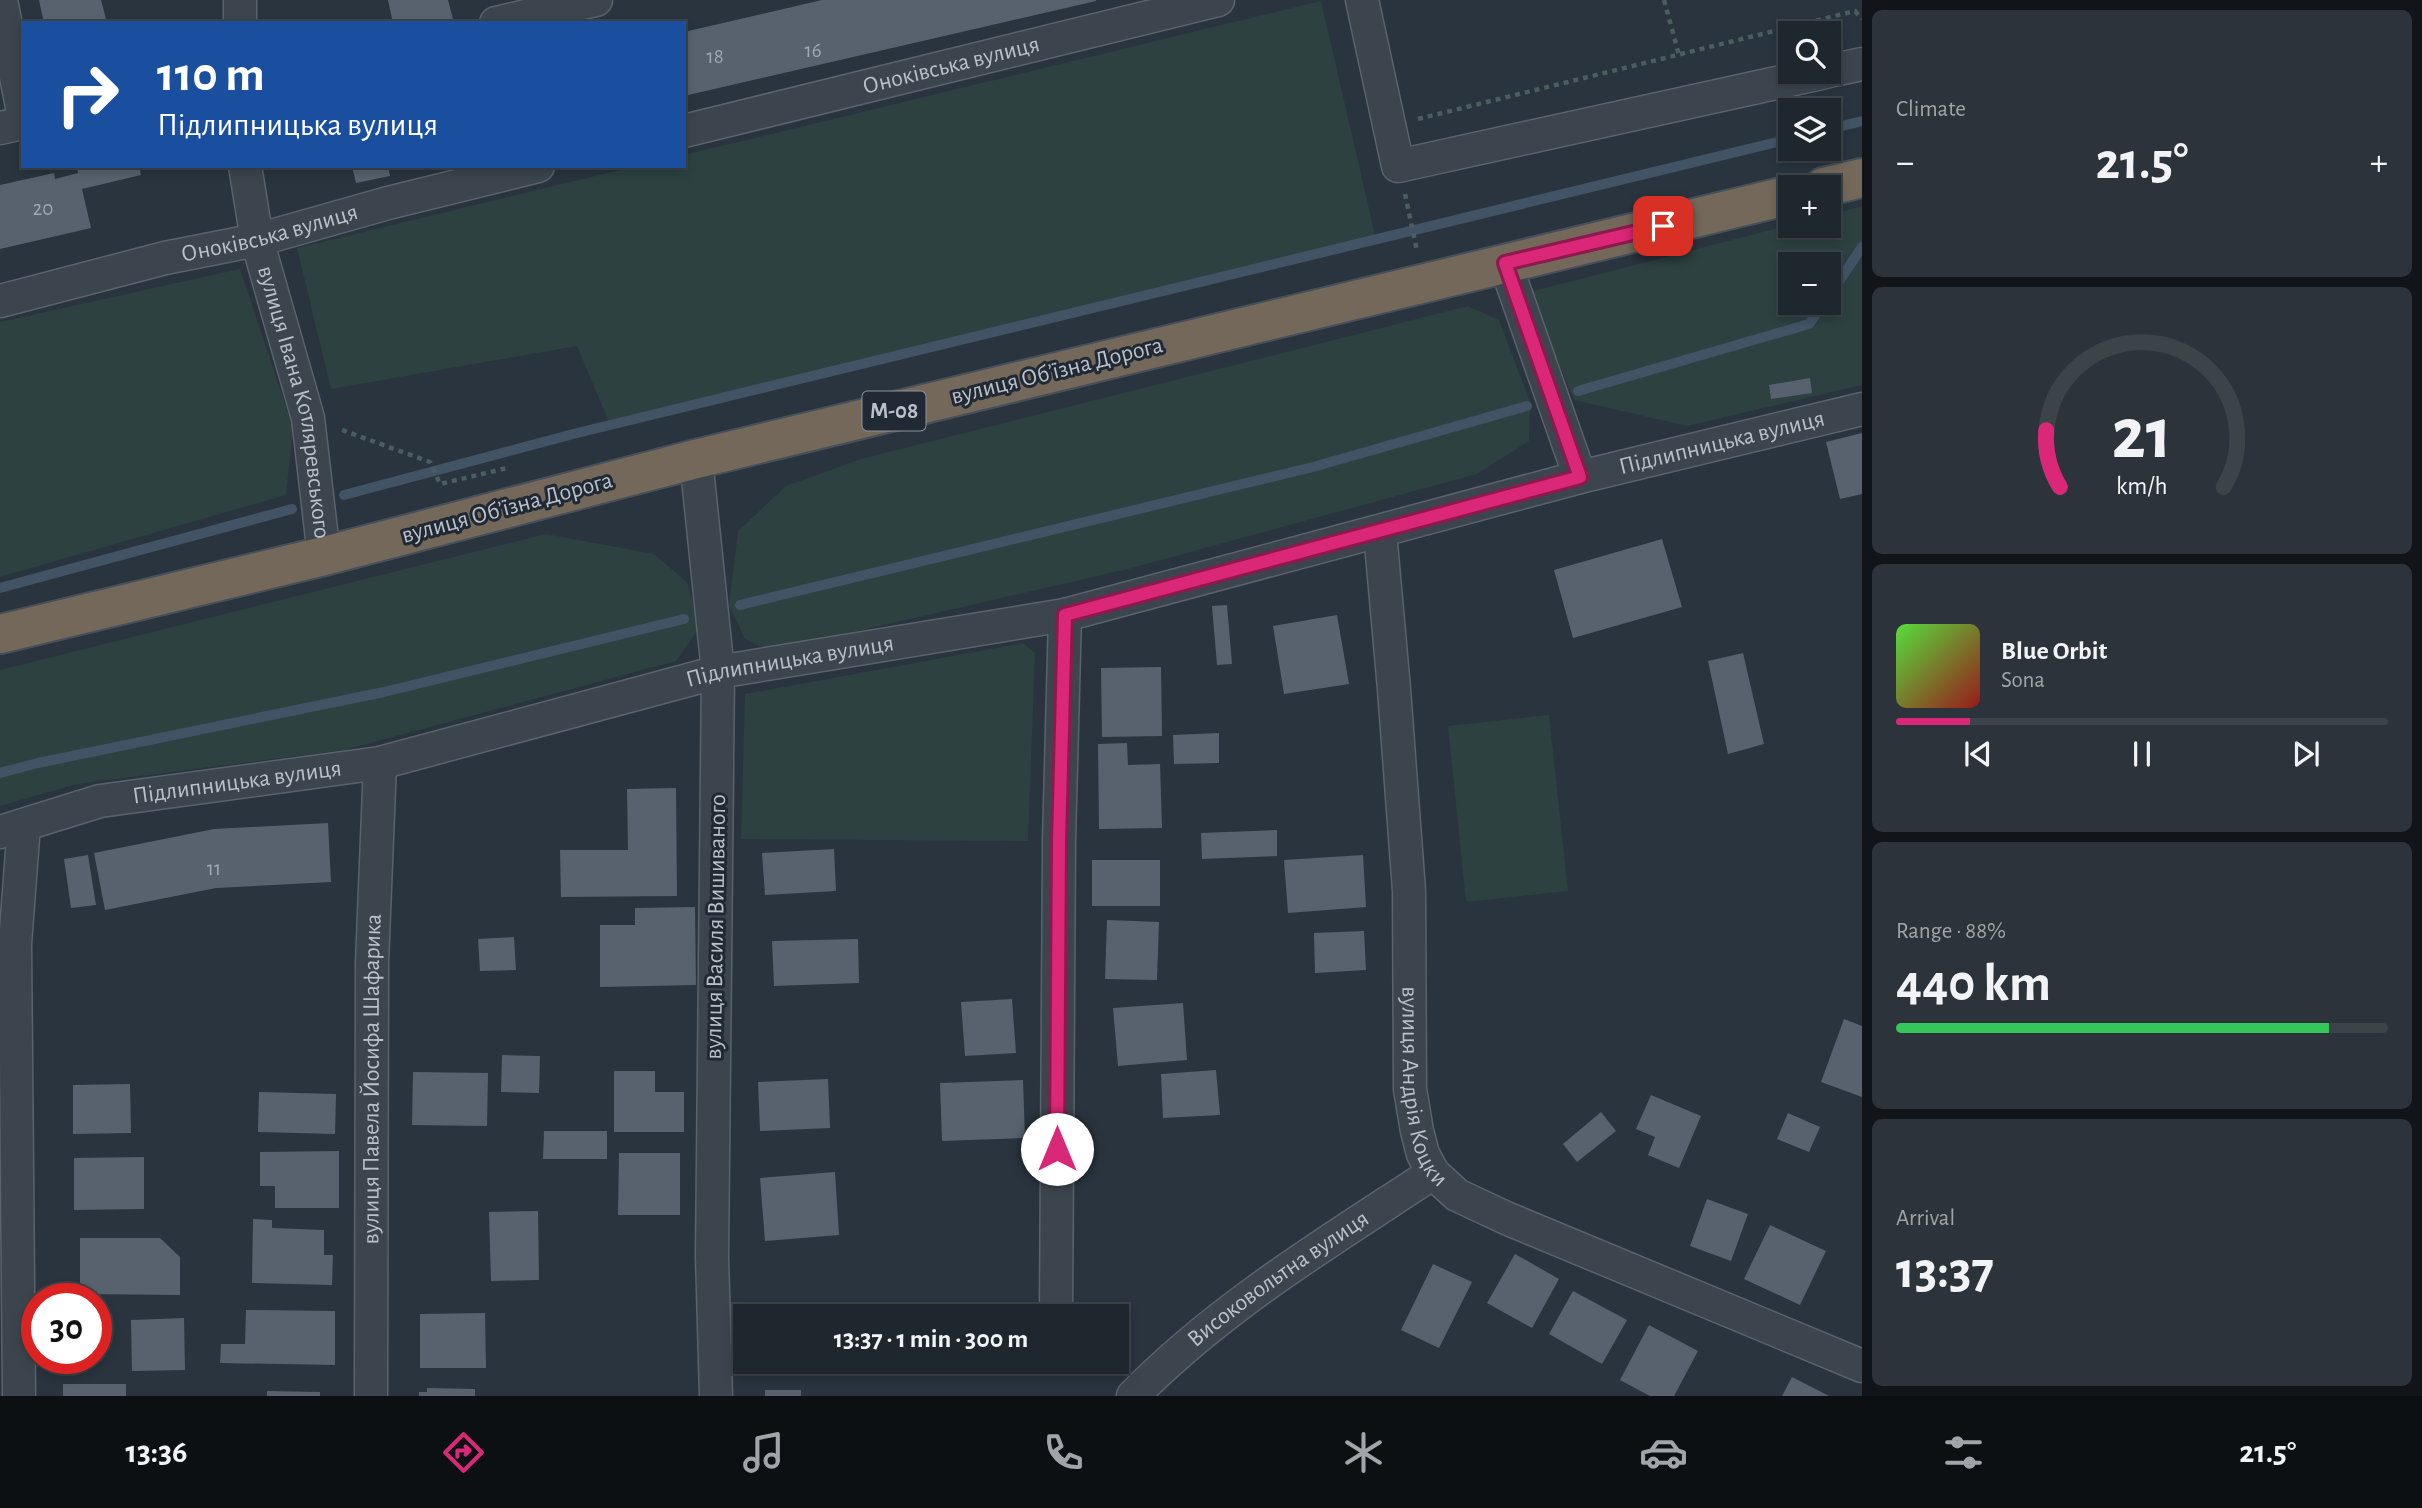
<!DOCTYPE html>
<meta charset="utf-8">
<style>
:root{--surface:#1f272e;--page:#2c333a;--text:#f1f3f6;--muted:#a1a5aa;--line:#3c444a;--accent:#db2777}
body{margin:0;font-family:"Alegreya Sans",sans-serif;background:var(--page);color:var(--text);height:100vh;display:flex;flex-direction:column;font-size:26px;white-space:nowrap}
*{box-sizing:border-box;margin:0}
p{font-size:23px;color:var(--muted)}
.icon{flex:none;width:38px;height:38px;fill:none;stroke:currentColor;stroke-width:2;stroke-linecap:round;stroke-linejoin:round}
.map{position:relative;flex:1;overflow:hidden}
.side{display:flex;flex-direction:column;gap:10px;padding:10px;background:#111519;width:560px}
.side>*{flex:none}
.top-card{position:absolute;left:21px;top:21px;width:665px;height:147px;border-radius:0px;box-shadow:0 4px 10px #0003,0 0 0 2px var(--line);background:#1a4fa0;color:#fff;overflow:hidden}
.fabs{position:absolute;left:1778px;top:21px;display:grid;gap:14px}
.fabs a{display:grid;place-items:center;width:63px;height:63px;border-radius:0px;background:var(--surface);box-shadow:0 4px 10px #0003,0 0 0 2px var(--line);font-size:35px}
.speed{position:absolute;left:21px;top:1283px;display:flex;gap:14px;font-size:35px;font-weight:700;text-align:center}
.speed>*{display:grid;place-content:center;width:91px;height:91px;border-radius:50%;background:var(--surface);box-shadow:0 4px 10px #0003,0 0 0 2px var(--line);line-height:1}
.speed .limit{border:10px solid #d22;background:#fff;color:#111}
.pin{position:absolute;display:grid;place-items:center;width:60px;height:60px;color:#fff;margin:-30px;border-radius:14px;box-shadow:0 4px 10px #0006}
.me{position:absolute;width:77px;margin:-38px;rotate:0deg;stroke-linejoin:round;filter:drop-shadow(0 0 5px #0008)}
.turn{display:flex;align-items:center;gap:24px;height:147px;padding:0 21px;font-size:32px}
.turn .icon{width:91px;height:91px;stroke-width:2.5}
.turn b{display:block;font-size:49px;line-height:60px}
.big{font-size:52px;font-weight:700;line-height:1.1}
.side .widget{flex:1;display:flex;flex-direction:column;justify-content:center;gap:10px;min-width:0;padding:0 24px;border-radius:10px;background:var(--page)}
.side .dial{align-items:center;gap:0}
.dial svg{height:182px;overflow:visible;fill:none;stroke:var(--line);stroke-width:7;stroke-linecap:round;text-anchor:middle}
.dial text{fill:var(--text);stroke:none}
.song{display:flex;align-items:center;gap:21px}
.cover{width:84px;height:84px;border-radius:10px;background:linear-gradient(135deg,hsl(110 70% 55%),hsl(0 70% 35%))}
.played{height:7px;border-radius:4px;background:linear-gradient(90deg,var(--accent) 15%,var(--line) 15%)}
.keys{display:flex;justify-content:space-around;direction:ltr}
.heat{display:flex;justify-content:space-between;align-items:center;font-size:38px;direction:ltr}
.charge{height:10px;border-radius:5px;background:linear-gradient(90deg,#34c759 88%,var(--line) 0)}
.trip{position:absolute;left:733px;top:1304px;width:396px;height:70px;border-radius:0px;background:var(--surface);box-shadow:0 4px 10px #0003,0 0 0 2px var(--line);font-weight:700;line-height:70px;text-align:center}
.dock{display:flex;height:112px;justify-content:space-around;align-items:center;background:#0c1012;color:var(--muted)}
.dock .icon{width:49px;height:49px}
.dock .active{color:var(--accent)}
.dock b{font-size:32px;color:var(--text)}
main{display:flex;flex:1;min-height:0}
.map>svg:first-child{display:block}
.green{fill:#2c4140;fill-rule:evenodd}
.lines{fill:none;stroke-linecap:round;stroke-linejoin:round}
.stream{stroke:#415365;stroke-width:10}
.building{fill:#57626e}
.minor-casing{stroke:#5a636c;stroke-width:35}
.highway-casing{stroke:#475059;stroke-width:42}
.path{stroke:#4b5d5e;stroke-width:4.5;stroke-dasharray:5 5;stroke-linecap:butt}
.minor{stroke:#3c454e;stroke-width:32}
.highway{stroke:#73685a;stroke-width:38}
.route-casing{stroke:#8e194d;stroke-width:18}
.route{stroke:#db2777;stroke-width:12}
.labels{text-anchor:middle;dominant-baseline:central;stroke-width:6;stroke-linejoin:round;paint-order:stroke}
.number-label{font-size:21px;fill:#a0a9b2}
.shield{fill:#212a34;stroke:#8b949c;stroke-width:2}
.shield-label{font-size:23px;font-weight:bold;fill:#b9c1c9}
.street-label{font-size:24px;fill:#b9c1c9;stroke:#212a34}
</style>
<main>
<div class="map">
<svg width="1862" height="1396" viewBox="0 0 1862 1396">
<rect width="100%" height="100%" fill="#29343e"/>
<g class="green">
<path d="M1321,1l55,238 -767,183 -32,-76 -246,43 -34,-141 339,-82h48v-11z"/>
<path d="M1862,206v179l-175,41 -113,-26 -44,-108 260,-67 39,1v-11zM1790,264h39v39h-39z"/>
<path d="M240,269l53,159 -7,67 -286,82v-255z"/>
<path d="M1468,306l31,14 31,82 -1,39 -52,33 -349,95 -358,82 -25,-12 -16,-33 9,-75 48,-45 75,-27z"/>
<path d="M546,534l108,20 33,28 13,45 -24,34 -332,89 -267,34 -77,22v-136z"/>
<path d="M1023,643l12,10 -7,188 -287,-2 4,-145z"/>
<path d="M1549,715l19,176 -102,11 -18,-176z"/>
</g>
<g class="lines">
<g class="stream">
<path d="M1829,129l33,-8"/>
<path d="M1829,296l33,-49"/>
<path d="M1578,391l231,-67 15,-21"/>
<path d="M344,495l233,-62 1213,-294"/>
<path d="M0,588l292,-79"/>
<path d="M740,605l573,-138 214,-61"/>
<path d="M0,773l38,-10 346,-71 300,-73"/>
</g>
</g>
<g class="building">
<path d="M39,0h62l6,23h-63z"/>
<path d="M388,0h60l6,23h-61z"/>
<path d="M822,0h274v1l-412,95v-64z"/>
<path d="M77,166h62l2,9 -59,14 9,39 -91,21v-64l54,-12 1,6 23,-6z"/>
<path d="M352,166h36l2,10 -34,7z"/>
<path d="M1810,378l2,15 -41,6 -2,-14z"/>
<path d="M1862,433v61l-22,5 -14,-57z"/>
<path d="M1662,539l20,68 -109,31 -19,-68z"/>
<path d="M1227,605l5,59 -15,1 -5,-59z"/>
<path d="M1337,615l12,69 -65,10 -11,-68z"/>
<path d="M1743,653l21,91 -36,10 -20,-93z"/>
<path d="M1161,667l1,69 -60,1 -1,-69z"/>
<path d="M1219,733v30l-45,1 -1,-29z"/>
<path d="M1127,743l1,22 32,-1 2,64 -63,1 -1,-85z"/>
<path d="M676,788l1,108 -116,1 -1,-47h68l-1,-61z"/>
<path d="M328,823l3,59 -115,6 -111,22 -11,-57 120,-24z"/>
<path d="M1277,830v26l-75,3 -1,-26z"/>
<path d="M834,849l2,42 -71,4 -3,-42z"/>
<path d="M88,855l8,50 -25,3 -7,-49z"/>
<path d="M1363,855l3,52 -78,6 -4,-53z"/>
<rect x="1092" y="860" width="68" height="46"/>
<path d="M695,907l1,78 -96,2v-62h35v-17z"/>
<path d="M1107,920l52,2 -2,58 -52,-1z"/>
<path d="M1364,931l2,39 -51,3 -1,-40z"/>
<path d="M514,937l2,33 -36,1 -2,-32z"/>
<path d="M858,939l1,44 -85,3 -2,-45z"/>
<path d="M1012,999l4,54 -51,3 -4,-54z"/>
<path d="M1183,1003l4,57 -69,6 -5,-58z"/>
<path d="M1844,1019l18,7v71l-41,-15z"/>
<path d="M502,1055l38,1 -1,37 -38,-1z"/>
<path d="M1216,1070l4,45 -57,3 -2,-44z"/>
<path d="M614,1071h41v21h29v40h-70z"/>
<path d="M413,1072l75,1 -1,53 -75,-1z"/>
<path d="M828,1079l2,49 -70,3 -2,-49z"/>
<path d="M1023,1080l2,58 -83,3 -2,-58z"/>
<path d="M130,1084l1,49 -58,1v-49z"/>
<path d="M259,1092l77,2 -1,40 -77,-2z"/>
<path d="M1651,1095l50,21 -22,52 -31,-13 7,-18 -19,-8z"/>
<path d="M1601,1112l15,19 -39,31 -14,-18z"/>
<path d="M1788,1113l32,14 -11,25 -32,-13z"/>
<path d="M544,1131h63v28h-64z"/>
<path d="M339,1151v57h-64v-22h-15v-34z"/>
<path d="M619,1153h61v62h-62z"/>
<path d="M144,1157v52l-70,1v-52z"/>
<path d="M835,1172l4,63 -74,6 -5,-63z"/>
<path d="M1707,1199l41,15 -17,47 -41,-15z"/>
<path d="M538,1211l1,69 -48,1 -2,-69z"/>
<path d="M253,1219l19,1v8l52,2v25h9l-1,30 -80,-2z"/>
<path d="M1770,1225l56,26 -26,54 -56,-26z"/>
<path d="M80,1238h80l20,19v38l-100,-1z"/>
<path d="M1515,1254l44,25 -27,49 -45,-25z"/>
<path d="M1433,1264l39,18 -33,66 -38,-18z"/>
<path d="M1573,1291l54,29 -25,44 -53,-30z"/>
<path d="M246,1310l89,1v54l-115,-2 1,-19h24z"/>
<path d="M485,1313l1,55h-66v-54z"/>
<path d="M184,1318l1,52 -53,1 -1,-51z"/>
<path d="M1649,1325l49,26 -24,45h-24l-30,-16z"/>
<path d="M1792,1377l37,19h-47z"/>
<rect x="63" y="1384" width="63" height="12"/>
<path d="M427,1388l48,1v7h-56v-4h8z"/>
<rect x="765" y="1390" width="36" height="6"/>
<path d="M267,1391l53,1v4h-53z"/>
</g>
<g class="lines">
<defs>
<g id="minor">
<path d="M1,0l22,112"/>
<path d="M240,0v23"/>
<path d="M1362,0l36,166 428,-94"/>
<path d="M496,23l100,-23"/>
<path d="M1829,71l33,-7"/>
<path d="M0,128l23,-5"/>
<path id="s1" d="M684,131l534,-131"/>
<path id="s2" d="M245,166l12,74 51,178 16,138"/>
<path d="M1505,263l75,214"/>
<path id="s3" d="M0,301l165,-43 92,-18 131,-37 150,-37"/>
<path d="M696,459l22,213 -6,584 4,140"/>
<path id="s4" d="M1380,532l14,157 15,202 1,198 7,42 6,23 10,19 24,22 49,23 356,148"/>
<path id="s5" d="M0,832l100,-31 280,-38 338,-91 347,-57 515,-138 282,-68"/>
<path d="M1056,1316l3,-475 6,-226"/>
<path d="M19,1396l-4,-452 9,-119"/>
<path id="s6" d="M371,1396l1,-433 8,-200"/>
<path id="s7" d="M1133,1396c87,-89 197,-155 300,-223"/>
</g>
<g id="highway">
<path d="M1824,187l38,-9"/>
<path d="M0,634l324,-78 372,-97 1094,-264"/>
</g>
</defs>
<use href="#minor" class="minor-casing"/>
<use href="#highway" class="highway-casing"/>
<g class="path">
<path d="M1664,0l15,55"/>
<path d="M1418,119l437,-108 7,8"/>
<path d="M1405,194l12,57"/>
<path d="M342,430l88,32 10,22 67,-16"/>
</g>
<use href="#minor" class="minor"/>
<use href="#highway" class="highway"/>
</g>
<g class="lines">
<defs>
<path id="route" d="M1057,1149l2,-308 6,-226 515,-138 -75,-214 158,-37"/>
</defs>
<use href="#route" class="route-casing"/>
<use href="#route" class="route"/>
</g>
<g class="labels">
<g class="number-label">
<text x="813" y="50">16</text>
<text x="715" y="56">18</text>
<text x="43" y="208">20</text>
<text x="214" y="868">11</text>
</g>
<rect class="shield" x="862.5" y="391.5" width="63" height="39" rx="5"/>
<g class="shield-label">
<text x="894" y="411">М-08</text>
</g>
<g class="street-label">
<text stroke="none"><textPath href="#s1" startOffset="275">Оноківська вулиця</textPath></text>
<text stroke="none"><textPath href="#s3" startOffset="278">Оноківська вулиця</textPath></text>
<text transform="translate(1057 371) rotate(-14)">вулиця Обʼїзна Дорога</text>
<text stroke="none"><textPath href="#s2" startOffset="242">вулиця Івана Котляревського</textPath></text>
<text stroke="none"><textPath href="#s5" startOffset="1768">Підлипницька вулиця</textPath></text>
<text transform="translate(507 508) rotate(-15)">вулиця Обʼїзна Дорога</text>
<text stroke="none"><textPath href="#s5" startOffset="810">Підлипницька вулиця</textPath></text>
<text stroke="none"><textPath href="#s5" startOffset="243">Підлипницька вулиця</textPath></text>
<text transform="translate(716 927) rotate(-89)">вулиця Василя Вишиваного</text>
<text stroke="none"><textPath href="#s6" startOffset="317">вулиця Павела Йосифа Шафарика</textPath></text>
<text stroke="none"><textPath href="#s4" startOffset="558">вулиця Андрія Коцки</textPath></text>
<text stroke="none"><textPath href="#s7" startOffset="187">Високовольтна вулиця</textPath></text>
</g>
</g>
</svg>
<div class="fabs">
<a><svg class="icon" aria-label="search" viewBox="0 0 24 24"><circle cx="10" cy="10" r="6"/><path d="M15 15l6 6"/></svg></a>
<a><svg class="icon" aria-label="layers" viewBox="0 0 24 24"><path d="M12 4l9 5-9 5-9-5zM3 14l9 5 9-5"/></svg></a>
<a>+</a>
<a>−</a>
</div>
<div class="speed"><div class="limit">30</div></div>
<div class="pin" style="left:1663px;top:226px;background:#d93025"><svg class="icon" aria-label="arrive" viewBox="0 0 24 24"><path d="M6 21V4h12l-3 4 3 4H6"/></svg></div>
<svg class="me" style="left:1057px;top:1149px" viewBox="-20 -20 40 40"><circle r="19" fill="#fff"/><path d="M0-13L10 11 0 6-10 11z" fill="#db2777"/></svg>
<div class="trip">13:37 · 1 min · 300 m</div>
<div class="top-card">
<div class="turn"><svg class="icon" aria-label="right" viewBox="0 0 24 24"><path d="M7 20v-9h11M14 6l5 5-5 5"/></svg><div><b>110 m</b>Підлипницька вулиця</div></div>
</div>
</div>
<section class="side">
<div class="widget"><p>Climate</p>
<div class="heat"><a>−</a><b class="big">21.5°</b><a>+</a></div>
</div>
<div class="widget dial"><svg viewBox="0 0 100 80">
<path d="M14 69A42 42 0 1 1 86 69"/>
<path d="M14 69A42 42 0 0 1 8 44" stroke="#db2777"/>
<text x="50" y="56" font-size="32" font-weight="700">21</text>
<text x="50" y="72" font-size="11">km/h</text>
</svg></div>
<div class="widget">
<div class="song"><i class="cover"></i><div><b>Blue Orbit</b><p>Sona</p></div></div>
<div class="played"></div>
<div class="keys"><svg class="icon" aria-label="previous" viewBox="0 0 24 24"><path d="M18 5L8 12l10 7zM5 5v14"/></svg><svg class="icon" aria-label="pause" viewBox="0 0 24 24"><path d="M8 5v14M16 5v14"/></svg><svg class="icon" aria-label="next" viewBox="0 0 24 24"><path d="M6 5l10 7-10 7zM19 5v14"/></svg></div>
</div>
<div class="widget"><p>Range · 88%</p><b class="big">440 km</b><div class="charge"></div></div>
<div class="widget"><p>Arrival</p><b class="big">13:37</b></div>
</section>
</main>
<nav class="dock">
<b>13:36</b>
<svg class="icon active" aria-label="directions" viewBox="0 0 24 24"><path d="M12 3l9 9-9 9-9-9zM9 14v-3h6M13 9l2 2-2 2"/></svg>
<svg class="icon" aria-label="music" viewBox="0 0 24 24"><path d="M9 18V5l10-2v13"/><circle cx="6" cy="18" r="3"/><circle cx="16" cy="16" r="3"/></svg>
<svg class="icon" aria-label="phone" viewBox="0 0 24 24"><path d="M5 4h4l2 5-3 2q2 4 5 5l2-3 5 2v4C11 20 4 13 5 4z"/></svg>
<svg class="icon" aria-label="climate" viewBox="0 0 24 24"><path d="M12 3v18M4 7l16 10M4 17L20 7"/></svg>
<svg class="icon" aria-label="car" viewBox="0 0 24 24"><path d="M5 17H2v-5l4-1 3-4h7l3 4 3 1v5h-3M9 17h6M6 11h13"/><circle cx="7" cy="17" r="2"/><circle cx="17" cy="17" r="2"/></svg>
<svg class="icon" aria-label="filters" viewBox="0 0 24 24"><path d="M4 7h16M4 17h16"/><circle cx="9" cy="7" r="2"/><circle cx="15" cy="17" r="2"/></svg>
<b>21.5°</b>
</nav>
